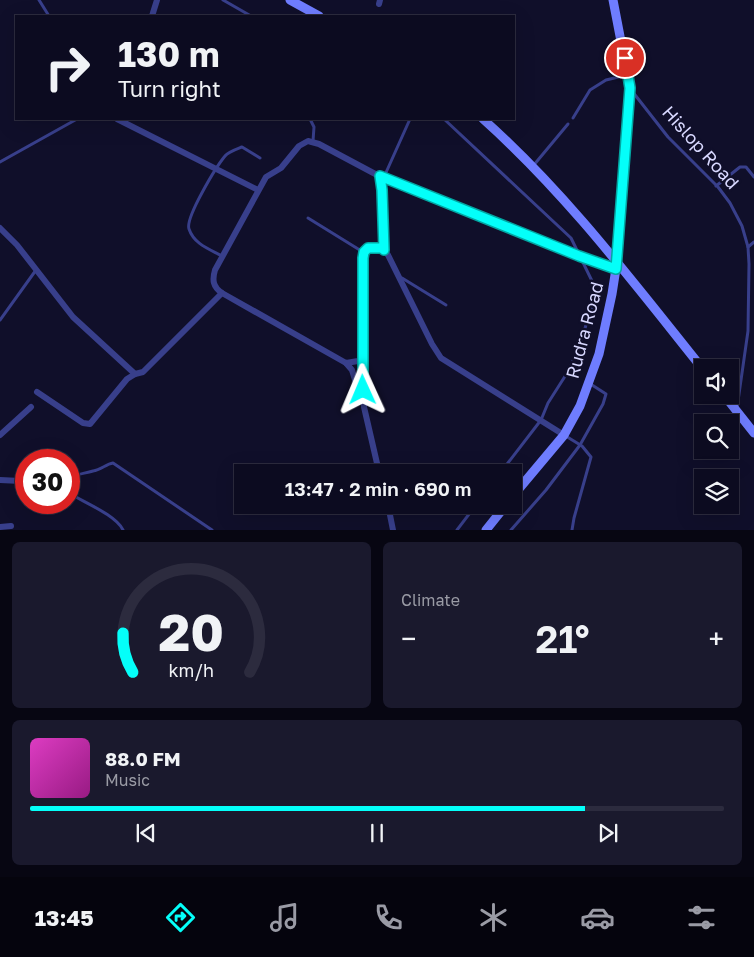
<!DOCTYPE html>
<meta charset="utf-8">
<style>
:root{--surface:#0c0b20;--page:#1a192d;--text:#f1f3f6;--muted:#9a9ba5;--line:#2c2b3e;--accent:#04fff9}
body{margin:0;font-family:"Golos Text",sans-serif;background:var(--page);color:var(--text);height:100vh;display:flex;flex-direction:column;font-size:19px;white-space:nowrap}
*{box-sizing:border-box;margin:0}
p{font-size:16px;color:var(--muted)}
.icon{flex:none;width:28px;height:28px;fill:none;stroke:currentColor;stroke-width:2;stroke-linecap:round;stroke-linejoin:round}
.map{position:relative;height:530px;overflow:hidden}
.sheet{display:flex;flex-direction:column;gap:12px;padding:12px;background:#070612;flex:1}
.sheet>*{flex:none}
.top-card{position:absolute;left:15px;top:15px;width:500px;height:105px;border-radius:0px;box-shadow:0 5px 20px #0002,0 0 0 1px var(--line);background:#0c0b20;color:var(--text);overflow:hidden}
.controls{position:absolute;left:694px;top:359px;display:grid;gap:10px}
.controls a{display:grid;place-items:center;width:45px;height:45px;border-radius:0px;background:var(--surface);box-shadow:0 5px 20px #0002,0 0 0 1px var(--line);font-size:25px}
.speed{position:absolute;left:15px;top:449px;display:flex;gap:10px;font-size:25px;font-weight:700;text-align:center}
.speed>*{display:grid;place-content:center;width:65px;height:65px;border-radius:50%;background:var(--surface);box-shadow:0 5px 20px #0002,0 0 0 1px var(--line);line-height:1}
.speed .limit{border:8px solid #d22;background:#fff;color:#111}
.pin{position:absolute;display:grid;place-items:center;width:42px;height:42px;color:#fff;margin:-21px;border:2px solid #fff;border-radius:50%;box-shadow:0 1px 5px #0007}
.me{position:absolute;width:55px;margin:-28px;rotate:359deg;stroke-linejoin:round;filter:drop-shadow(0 0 4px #0008)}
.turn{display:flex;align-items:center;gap:18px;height:105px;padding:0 20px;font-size:22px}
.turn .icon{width:65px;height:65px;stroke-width:2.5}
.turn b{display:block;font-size:35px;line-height:42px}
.big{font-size:38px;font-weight:600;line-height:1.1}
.sheet .card{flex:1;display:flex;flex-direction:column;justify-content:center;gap:8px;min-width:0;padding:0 18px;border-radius:8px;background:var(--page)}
.sheet .dial{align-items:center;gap:0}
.dial svg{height:130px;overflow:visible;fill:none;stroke:var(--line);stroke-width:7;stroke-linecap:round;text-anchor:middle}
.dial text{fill:var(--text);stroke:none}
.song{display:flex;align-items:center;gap:15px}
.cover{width:60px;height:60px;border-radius:8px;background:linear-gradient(135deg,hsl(310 70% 55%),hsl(310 70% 35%))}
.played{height:5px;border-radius:2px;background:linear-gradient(90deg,var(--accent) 80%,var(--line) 80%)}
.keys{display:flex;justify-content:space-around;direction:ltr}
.heat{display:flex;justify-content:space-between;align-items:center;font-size:28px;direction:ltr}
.sheet .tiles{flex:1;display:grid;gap:12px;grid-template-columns:1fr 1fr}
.card:last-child{grid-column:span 2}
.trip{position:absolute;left:234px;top:464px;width:288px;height:50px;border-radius:0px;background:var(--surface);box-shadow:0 5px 20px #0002,0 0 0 1px var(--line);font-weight:600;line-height:50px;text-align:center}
.menu{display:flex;height:80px;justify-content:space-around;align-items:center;background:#05040d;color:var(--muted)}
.menu .icon{width:35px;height:35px}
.menu .on{color:var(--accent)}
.menu b{font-size:22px;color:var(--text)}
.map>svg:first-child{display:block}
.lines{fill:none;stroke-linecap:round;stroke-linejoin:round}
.lane{stroke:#383f8b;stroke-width:3}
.street{stroke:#383f8b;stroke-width:6}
.secondary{stroke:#6f7dff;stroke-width:9}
.route-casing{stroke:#03a6a2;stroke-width:12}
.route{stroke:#04fff9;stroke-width:9}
.labels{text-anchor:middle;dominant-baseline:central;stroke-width:5;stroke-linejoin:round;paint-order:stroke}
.street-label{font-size:18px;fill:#d8d8ff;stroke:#100f2a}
</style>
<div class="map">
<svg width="754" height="530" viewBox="0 0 754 530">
<rect width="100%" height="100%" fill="#100f2a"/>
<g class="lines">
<g class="lane">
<path d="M39,0l10,16"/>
<path d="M223,0l28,16"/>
<path d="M632,91l36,46 50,50 12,16 12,23 6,21 1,17 -1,67 -11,77"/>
<path d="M573,118l17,-28 16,-10 21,-5"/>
<path d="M310,119l4,8 -1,14"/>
<path d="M444,119l127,119 22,45 2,10 -3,13 -12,38 -11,26 -21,33 -7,17 -40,52"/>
<path d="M0,162l77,-43"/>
<path d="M533,166l35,-42"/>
<path d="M384,177l26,-58"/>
<path d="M716,186l24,-19h6l8,10"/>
<path d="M308,218l55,34"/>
<path d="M748,247l6,-5"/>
<path d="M222,256c-13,-7 -28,-12 -33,-27 -4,-11 27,-62 36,-73 3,-4 12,-7 17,-9l18,11"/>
<path d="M402,278l44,27"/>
<path d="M0,320l36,-50"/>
<path d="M564,435l18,11 9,11 -17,61 -2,12"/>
<path d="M69,479c8,-6 15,-5 24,-8 8,-1 13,-7 20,-8l99,67"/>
<path d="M69,493c14,9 47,22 54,37"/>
<path d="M457,530l19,-25"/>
<path d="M511,530l35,-40 34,-45 23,-41 3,-10 -17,-11"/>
</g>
<g class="street">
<path d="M379,4l1,-4"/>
<path d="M152,16l5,-16"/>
<path d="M117,119l141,71"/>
<path d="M379,176l3,14 2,60"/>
<path d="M0,228l17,17 56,72 62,57"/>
<path d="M363,358l-5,3 -12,2 -124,-70c-9,-6 -10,-13 -7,-23l51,-93 15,-9 18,-22 9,-5 11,3 60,32 200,80 37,13"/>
<path d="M346,363l6,7 9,29"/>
<path d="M37,392l46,31 7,1 37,-45 8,-5 8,-2 79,-79"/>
<path d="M0,435l31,-28"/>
<path d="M379,472l-15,-65 -1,-149v-6l5,-4h14l6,7 44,89 9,14 123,77"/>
<path d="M0,480l21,1"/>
<path d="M388,505l5,25"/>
<path d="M0,527l11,-1"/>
</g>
<g class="secondary">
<path d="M290,0l29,16"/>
<path d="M483,119c83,74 150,163 219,249"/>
<path d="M724,395l30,38"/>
<path d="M512,497l52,-62 16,-29 19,-52 13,-60 5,-32 13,-174 -17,-88"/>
<path d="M486,530l20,-25"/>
</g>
</g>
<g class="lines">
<defs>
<path id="route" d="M363,390v-132l1,-6 4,-4h14l2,2 -2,-60 -2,-14 199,80 37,13 14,-181 -5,-30"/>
</defs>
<use href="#route" class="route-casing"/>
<use href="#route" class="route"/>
</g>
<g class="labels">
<g class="street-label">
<text transform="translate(701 147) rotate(48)">Hislop Road</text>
<text transform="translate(584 330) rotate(-75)">Rudra Road</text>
</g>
</g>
</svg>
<div class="controls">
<a><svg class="icon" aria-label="sound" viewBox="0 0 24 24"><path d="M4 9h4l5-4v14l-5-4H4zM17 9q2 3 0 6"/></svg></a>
<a><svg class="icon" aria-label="search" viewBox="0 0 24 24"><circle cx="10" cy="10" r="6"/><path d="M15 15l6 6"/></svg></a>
<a><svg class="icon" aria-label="layers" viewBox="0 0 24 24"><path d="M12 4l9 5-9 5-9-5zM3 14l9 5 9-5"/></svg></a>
</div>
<div class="speed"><div class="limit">30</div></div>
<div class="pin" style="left:625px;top:58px;background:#d93025"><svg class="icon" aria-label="arrive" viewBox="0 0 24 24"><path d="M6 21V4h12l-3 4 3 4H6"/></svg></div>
<svg class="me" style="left:363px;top:390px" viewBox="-20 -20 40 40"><path d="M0-17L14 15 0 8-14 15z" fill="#04fff9" stroke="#fff" stroke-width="4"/></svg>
<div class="trip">13:47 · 2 min · 690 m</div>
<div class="top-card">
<div class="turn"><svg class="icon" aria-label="right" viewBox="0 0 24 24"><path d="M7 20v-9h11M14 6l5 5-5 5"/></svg><div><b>130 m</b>Turn right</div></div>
</div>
</div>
<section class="sheet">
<div class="tiles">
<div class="card dial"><svg viewBox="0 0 100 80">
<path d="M14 69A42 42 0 1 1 86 69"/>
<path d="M14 69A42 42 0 0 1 8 45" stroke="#04fff9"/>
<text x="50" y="56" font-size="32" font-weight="700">20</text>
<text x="50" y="72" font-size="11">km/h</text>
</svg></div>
<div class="card"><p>Climate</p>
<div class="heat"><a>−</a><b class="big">21°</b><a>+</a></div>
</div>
<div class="card">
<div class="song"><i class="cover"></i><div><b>88.0 FM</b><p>Music</p></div></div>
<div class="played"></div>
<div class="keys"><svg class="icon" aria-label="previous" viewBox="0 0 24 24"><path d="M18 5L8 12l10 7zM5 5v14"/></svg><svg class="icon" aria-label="pause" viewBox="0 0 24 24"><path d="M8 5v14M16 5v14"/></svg><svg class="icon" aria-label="next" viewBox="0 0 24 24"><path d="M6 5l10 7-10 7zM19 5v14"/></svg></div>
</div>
</div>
</section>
<nav class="menu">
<b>13:45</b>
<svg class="icon on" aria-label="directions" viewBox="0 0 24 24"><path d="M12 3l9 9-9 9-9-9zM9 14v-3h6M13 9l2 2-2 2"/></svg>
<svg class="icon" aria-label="music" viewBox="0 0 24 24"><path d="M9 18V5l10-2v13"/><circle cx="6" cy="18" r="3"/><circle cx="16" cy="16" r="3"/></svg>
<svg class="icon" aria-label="phone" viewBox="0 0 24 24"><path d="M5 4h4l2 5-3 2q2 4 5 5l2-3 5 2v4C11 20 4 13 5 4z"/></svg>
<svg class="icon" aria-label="climate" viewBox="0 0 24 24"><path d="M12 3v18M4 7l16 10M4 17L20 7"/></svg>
<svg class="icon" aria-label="car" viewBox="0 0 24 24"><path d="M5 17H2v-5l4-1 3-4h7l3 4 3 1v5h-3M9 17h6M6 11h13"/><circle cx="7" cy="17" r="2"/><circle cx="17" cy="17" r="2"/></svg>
<svg class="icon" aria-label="filters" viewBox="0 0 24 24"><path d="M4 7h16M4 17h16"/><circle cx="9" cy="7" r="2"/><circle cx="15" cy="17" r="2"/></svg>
</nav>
